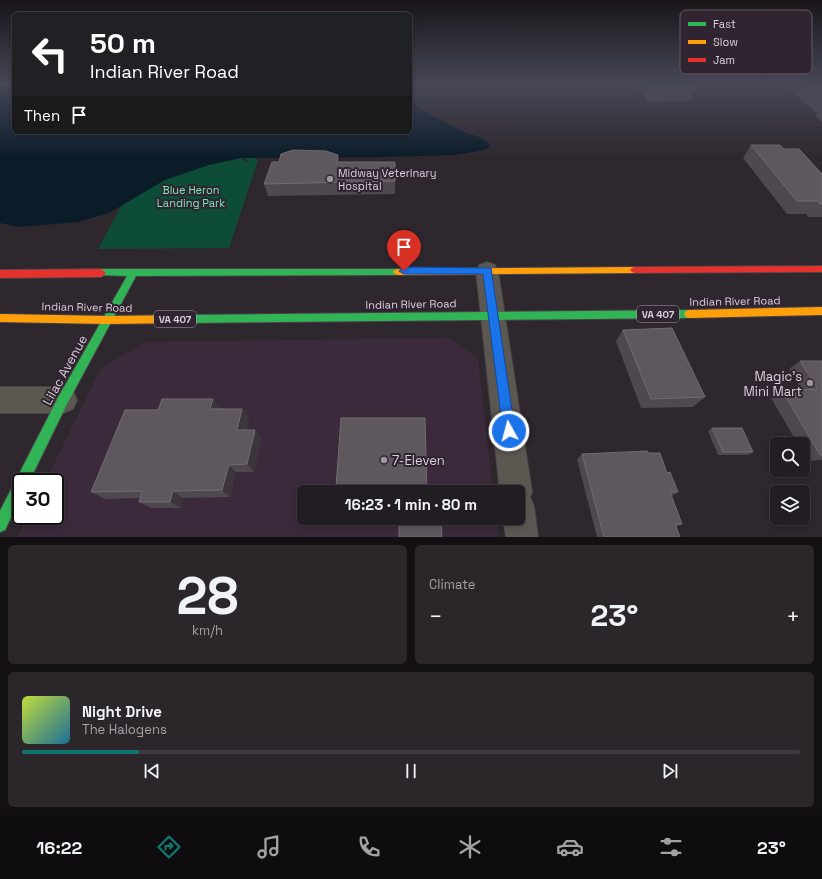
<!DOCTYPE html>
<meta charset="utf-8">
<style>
:root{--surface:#221d22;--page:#2a262a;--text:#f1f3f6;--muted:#a2a2a5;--line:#3f3b40;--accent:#0f766e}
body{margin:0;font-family:"Space Grotesk",sans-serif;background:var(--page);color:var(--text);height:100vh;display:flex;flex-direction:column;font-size:15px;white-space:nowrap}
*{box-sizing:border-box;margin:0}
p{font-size:13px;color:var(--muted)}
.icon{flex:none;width:22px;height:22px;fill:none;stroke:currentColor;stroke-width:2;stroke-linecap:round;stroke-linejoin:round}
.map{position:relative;height:537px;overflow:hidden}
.sheet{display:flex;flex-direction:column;gap:8px;padding:8px;background:#131013;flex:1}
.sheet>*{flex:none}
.hud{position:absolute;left:12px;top:12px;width:400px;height:122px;border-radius:6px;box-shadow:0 2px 6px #0003,0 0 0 1px var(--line);background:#202124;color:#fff;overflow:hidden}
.controls{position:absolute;left:770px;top:437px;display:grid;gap:8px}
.controls a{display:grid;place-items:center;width:40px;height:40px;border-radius:6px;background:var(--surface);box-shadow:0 2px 6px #0003,0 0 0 1px var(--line);font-size:20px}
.speed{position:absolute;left:12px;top:473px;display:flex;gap:8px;font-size:20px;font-weight:700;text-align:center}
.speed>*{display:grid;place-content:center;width:52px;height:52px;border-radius:50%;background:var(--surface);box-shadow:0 2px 6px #0003,0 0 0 1px var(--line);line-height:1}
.speed .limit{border:2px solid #111;border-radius:6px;background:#fff;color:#111}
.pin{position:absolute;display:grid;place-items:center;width:34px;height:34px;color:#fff;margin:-41px -17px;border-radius:50% 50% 50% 0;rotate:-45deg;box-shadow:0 0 4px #0007}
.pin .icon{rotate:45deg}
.me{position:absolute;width:44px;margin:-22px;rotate:353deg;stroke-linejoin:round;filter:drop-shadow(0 0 3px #0008)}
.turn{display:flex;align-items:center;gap:14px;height:84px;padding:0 12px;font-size:18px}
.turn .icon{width:52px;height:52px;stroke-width:2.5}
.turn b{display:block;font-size:28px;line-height:34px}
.then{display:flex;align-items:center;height:38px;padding:0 12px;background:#0003;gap:8px;font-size:15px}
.big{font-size:30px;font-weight:700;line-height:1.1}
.sheet .tile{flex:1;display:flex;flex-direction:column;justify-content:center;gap:6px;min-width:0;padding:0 14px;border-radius:6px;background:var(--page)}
.sheet .dial{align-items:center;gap:0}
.dial b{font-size:52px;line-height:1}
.song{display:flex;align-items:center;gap:12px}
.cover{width:48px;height:48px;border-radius:6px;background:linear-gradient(135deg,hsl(70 70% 55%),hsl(200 70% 35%))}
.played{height:4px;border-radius:2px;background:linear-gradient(90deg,var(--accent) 15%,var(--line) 15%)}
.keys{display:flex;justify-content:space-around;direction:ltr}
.heat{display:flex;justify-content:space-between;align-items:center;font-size:22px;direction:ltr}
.sheet .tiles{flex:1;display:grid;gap:8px;grid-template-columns:1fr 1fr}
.tile:last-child{grid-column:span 2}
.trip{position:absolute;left:297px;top:485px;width:228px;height:40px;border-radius:6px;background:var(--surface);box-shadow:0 2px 6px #0003,0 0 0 1px var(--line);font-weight:700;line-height:40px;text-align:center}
.tabs{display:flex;height:64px;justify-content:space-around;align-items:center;background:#0e0c0e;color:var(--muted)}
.tabs .icon{width:28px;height:28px}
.tabs .current{color:var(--accent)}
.tabs b{font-size:18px;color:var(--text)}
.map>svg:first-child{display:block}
.built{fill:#3b2a3b}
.green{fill:#0d4d37}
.water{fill:#0b1c29}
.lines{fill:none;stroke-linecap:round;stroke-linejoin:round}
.street-casing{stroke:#494349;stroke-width:2}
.fast-casing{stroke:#494349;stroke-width:2}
.slow-casing{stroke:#494349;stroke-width:2}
.jam-casing{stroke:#494349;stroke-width:2}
.street{fill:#5d5752;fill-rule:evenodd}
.fast{fill:#30b455;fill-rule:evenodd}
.slow{fill:#ff9f0a;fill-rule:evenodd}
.jam{fill:#e5322d;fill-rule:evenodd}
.wall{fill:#4f494f}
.shaded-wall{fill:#3c353c}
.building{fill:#5e585e;stroke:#726b72}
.route{fill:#1a73e8;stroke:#114b97}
.poi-dot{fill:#9e969e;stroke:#312431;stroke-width:1.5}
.labels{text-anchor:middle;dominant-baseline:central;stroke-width:4;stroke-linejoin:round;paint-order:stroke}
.shield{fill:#312431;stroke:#a79da7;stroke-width:1}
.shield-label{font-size:10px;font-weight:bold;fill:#dad1da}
.poi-label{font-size:11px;fill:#dad1da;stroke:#312431;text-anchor:start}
.park-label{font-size:11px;fill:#7ee7b6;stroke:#312431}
.street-label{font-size:11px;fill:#dad1da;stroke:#312431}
.near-street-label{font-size:13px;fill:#dad1da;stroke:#312431}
.near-poi-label{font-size:13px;fill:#dad1da;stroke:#312431;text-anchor:end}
.key{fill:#312431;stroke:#645864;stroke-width:1}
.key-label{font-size:11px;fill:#dad1da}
</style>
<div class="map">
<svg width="822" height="537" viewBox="0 0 822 537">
<rect width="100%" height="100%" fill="#2e272e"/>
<path class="built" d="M449,338l29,20 15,134h-189v26h192l2,19h-480l10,-21h27v-34h-10l56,-114 44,-26z"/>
<path class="green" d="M213,132h7l38,28 -29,88 -131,1 26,-48 99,-56 24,18 2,-1z"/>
<path class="water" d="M0,83h14v49h396v-35l10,12 44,23 18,6 7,5 1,4 -6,3 -29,5 -69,2 -145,1 -32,7 -44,15 -56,33 -31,9 -59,5 -19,-4z"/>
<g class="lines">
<defs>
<g id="street">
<path d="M487,262l8,3 3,6 34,221 -2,5 4,10 4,30h-32l-3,-19h15v-26h-18l-24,-221 3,-6z"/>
<path d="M0,387h63l10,4 4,9 -4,9 -10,4h-63z"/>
</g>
<g id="fast">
<path d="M101,269h297l3,1 2,2 -2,2 -3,1 -262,1 -69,128 -38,78h-8v15l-16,33 -5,2v-21l59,-115 68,-120 -29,-1 -2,-2 2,-2z"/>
<path d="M689,310l3,1 2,3 -2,3 -3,1 -503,5 -3,-1 -2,-3 2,-3 3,-1z"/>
</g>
<g id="slow">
<path d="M635,267l3,1 2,2 -2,2 -3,1 -237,2 -3,-1 -2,-2 2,-2 3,-1z"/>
<path d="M822,307v8l-133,3 -3,-1 -2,-3 2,-3 3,-1z"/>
<path d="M0,314l108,2 78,-1 3,1 2,3 -2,3 -3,1 -78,1 -108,-2z"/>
</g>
<g id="jam">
<path d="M822,266v6l-187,1 -3,-1 -2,-2 2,-2 3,-1z"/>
<path d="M101,269l3,2 2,2 -2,2 -3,2 -101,1v-8z"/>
</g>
</defs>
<use href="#street" class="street-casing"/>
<use href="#fast" class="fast-casing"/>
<use href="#slow" class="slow-casing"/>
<use href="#jam" class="jam-casing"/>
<use href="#street" class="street"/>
<use href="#fast" class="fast"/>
<use href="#slow" class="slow"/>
<use href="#jam" class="jam"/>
</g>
<g class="wall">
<path d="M635,83h55l6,6 -6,12 -42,1z"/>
<path d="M781,83h41v39l-7,-7 2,-2z"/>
<path d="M751,145l33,4 38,25v43h-14l-2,-3h-19l-44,-56z"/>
<path d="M338,155l1,7 56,12v20l-127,2 -4,-12z"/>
<path d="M623,330l82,67 -12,10 -52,1 -25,-67z"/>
<path d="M800,361h22v99l-14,1 -5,-8v-9h-5l-27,-46 11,-8h20l-13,-21z"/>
<path d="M221,408l28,10 -3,12h9l6,9 -7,33h-18l-6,25 -47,1 -2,10h-30l-12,-6 1,-4 -35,1 -14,-7 67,-82z"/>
<path d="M341,418l86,74h-89l-2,-5z"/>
<path d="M712,428l41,24 -5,3h-30l-10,-24z"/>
<path d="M649,453l18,20 11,19 -6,4 10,28 -6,3 4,10h-83l-20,-78 5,-5z"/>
</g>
<g class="shaded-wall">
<path d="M338,155l2,12 -3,-5z"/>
<path d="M213,399l8,9 -11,1z"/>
<path d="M242,409l7,9 -5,21 -7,-9z"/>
<path d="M255,430l6,9 -7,33 -7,-8z"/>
<path d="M229,465l7,7 -6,25 -8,-7z"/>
<path d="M173,491l10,7 -2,10 -11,-6z"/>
</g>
<g class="building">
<path d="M648,83h42l6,6 -42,1z"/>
<path d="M806,83h16v12z"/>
<path d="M751,145h29l4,4h15l23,25v30h-2l-3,-3h-20z"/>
<path d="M293,150l33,1 12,4 -1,7h58v19l-131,3 8,-22h7l2,-8z"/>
<path d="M672,328l33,69 -54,2 -28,-69z"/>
<path d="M800,361h22v94h-2l-38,-65 36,-1z"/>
<path d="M162,399h51l-3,10h32l-5,21h18l-8,34 -18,1 -7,25 -49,1 -3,11h-31l3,-11 -51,1 34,-82h33z"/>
<path d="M341,418h84l2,74h-29l-1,-6 -61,1z"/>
<path d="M712,428h30l11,24h-30z"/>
<path d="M647,451l2,2h11l7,20 3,-1 8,20h-8l12,32h-7l5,13h-76l-22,-83z"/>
<path d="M399,518h42l1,19h-43z"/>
</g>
<linearGradient id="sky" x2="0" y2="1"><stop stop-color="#191519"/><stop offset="0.53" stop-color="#464757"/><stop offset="1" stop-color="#464757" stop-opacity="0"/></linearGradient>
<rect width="822" height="158" fill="url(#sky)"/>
<path class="route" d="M404,267l87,1 24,163 -2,4 -4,2 -4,-2 -2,-4 -20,-157h-79l-5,-3z"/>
<g class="poi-dot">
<circle cx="330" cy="179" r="4"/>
<circle cx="810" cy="383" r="4"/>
<circle cx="384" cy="460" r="4"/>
</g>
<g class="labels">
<g class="shield">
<rect x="637" y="306" width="42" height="16" rx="3"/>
<rect x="154" y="311" width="42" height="16" rx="3"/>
</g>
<g class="shield-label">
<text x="658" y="314">VA 407</text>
<text x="175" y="319">VA 407</text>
</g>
<g class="poi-label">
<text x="338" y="173">Midway Veterinary<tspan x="338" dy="13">Hospital</tspan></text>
</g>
<g class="park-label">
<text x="191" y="190">Blue Heron<tspan x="191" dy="13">Landing Park</tspan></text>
</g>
<g class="street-label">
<text transform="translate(735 301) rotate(-1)">Indian River Road</text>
<text transform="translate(411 304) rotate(-1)">Indian River Road</text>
<text transform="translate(87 307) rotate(1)">Indian River Road</text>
</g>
<g class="near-street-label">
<text transform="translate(65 370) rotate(-61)">Lilac Avenue</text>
</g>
<g class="near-poi-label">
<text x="802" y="376">Magic's<tspan x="802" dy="15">Mini Mart</tspan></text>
<text x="392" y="460" text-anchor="start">7-Eleven</text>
</g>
</g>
<rect x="680" y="10" width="132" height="64" rx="6" class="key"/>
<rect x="688" y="22" width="18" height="4" fill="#30b455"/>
<rect x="688" y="40" width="18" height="4" fill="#ff9f0a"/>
<rect x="688" y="58" width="18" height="4" fill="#e5322d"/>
<g class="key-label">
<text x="713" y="28">Fast</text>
<text x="713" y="46">Slow</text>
<text x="713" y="64">Jam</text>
</g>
</svg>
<div class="controls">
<a><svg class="icon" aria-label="search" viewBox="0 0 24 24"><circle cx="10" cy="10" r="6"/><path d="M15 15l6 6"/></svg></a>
<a><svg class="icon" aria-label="layers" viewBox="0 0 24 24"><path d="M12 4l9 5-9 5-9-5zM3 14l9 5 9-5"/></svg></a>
</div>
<div class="speed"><div class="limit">30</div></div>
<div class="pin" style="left:404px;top:271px;background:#d93025"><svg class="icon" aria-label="arrive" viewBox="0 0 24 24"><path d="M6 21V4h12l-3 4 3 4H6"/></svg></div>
<svg class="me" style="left:509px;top:431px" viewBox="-20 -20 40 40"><circle r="17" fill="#1a73e8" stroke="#fff" stroke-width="3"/><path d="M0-11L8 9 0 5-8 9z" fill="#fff"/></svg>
<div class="trip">16:23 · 1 min · 80 m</div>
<div class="hud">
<div class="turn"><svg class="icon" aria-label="left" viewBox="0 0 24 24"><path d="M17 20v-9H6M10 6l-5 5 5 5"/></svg><div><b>50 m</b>Indian River Road</div></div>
<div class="then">Then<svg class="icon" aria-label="arrive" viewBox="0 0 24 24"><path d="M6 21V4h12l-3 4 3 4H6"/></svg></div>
</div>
</div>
<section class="sheet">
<div class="tiles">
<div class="tile dial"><b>28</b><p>km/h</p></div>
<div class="tile"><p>Climate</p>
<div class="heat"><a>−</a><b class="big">23°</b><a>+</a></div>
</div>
<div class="tile">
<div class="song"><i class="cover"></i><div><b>Night Drive</b><p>The Halogens</p></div></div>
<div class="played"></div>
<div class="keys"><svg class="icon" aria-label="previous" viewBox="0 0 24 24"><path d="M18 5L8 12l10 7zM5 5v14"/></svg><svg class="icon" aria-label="pause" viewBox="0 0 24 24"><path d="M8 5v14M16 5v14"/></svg><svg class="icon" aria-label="next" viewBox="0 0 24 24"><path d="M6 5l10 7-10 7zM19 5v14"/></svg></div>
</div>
</div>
</section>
<nav class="tabs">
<b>16:22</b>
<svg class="icon current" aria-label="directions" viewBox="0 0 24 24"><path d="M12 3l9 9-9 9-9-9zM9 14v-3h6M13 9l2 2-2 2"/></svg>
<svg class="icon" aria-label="music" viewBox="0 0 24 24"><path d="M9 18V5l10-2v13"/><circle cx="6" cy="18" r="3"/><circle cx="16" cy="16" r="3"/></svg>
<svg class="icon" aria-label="phone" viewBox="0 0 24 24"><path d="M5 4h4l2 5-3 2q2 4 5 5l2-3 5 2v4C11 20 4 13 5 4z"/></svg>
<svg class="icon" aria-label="climate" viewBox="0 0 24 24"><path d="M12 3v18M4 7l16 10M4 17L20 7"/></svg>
<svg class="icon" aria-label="car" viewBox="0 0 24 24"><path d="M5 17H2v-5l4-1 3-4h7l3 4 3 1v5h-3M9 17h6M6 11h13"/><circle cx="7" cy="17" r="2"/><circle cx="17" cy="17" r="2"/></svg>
<svg class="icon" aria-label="filters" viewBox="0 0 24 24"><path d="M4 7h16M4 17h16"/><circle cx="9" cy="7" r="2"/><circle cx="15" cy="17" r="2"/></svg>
<b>23°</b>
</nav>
